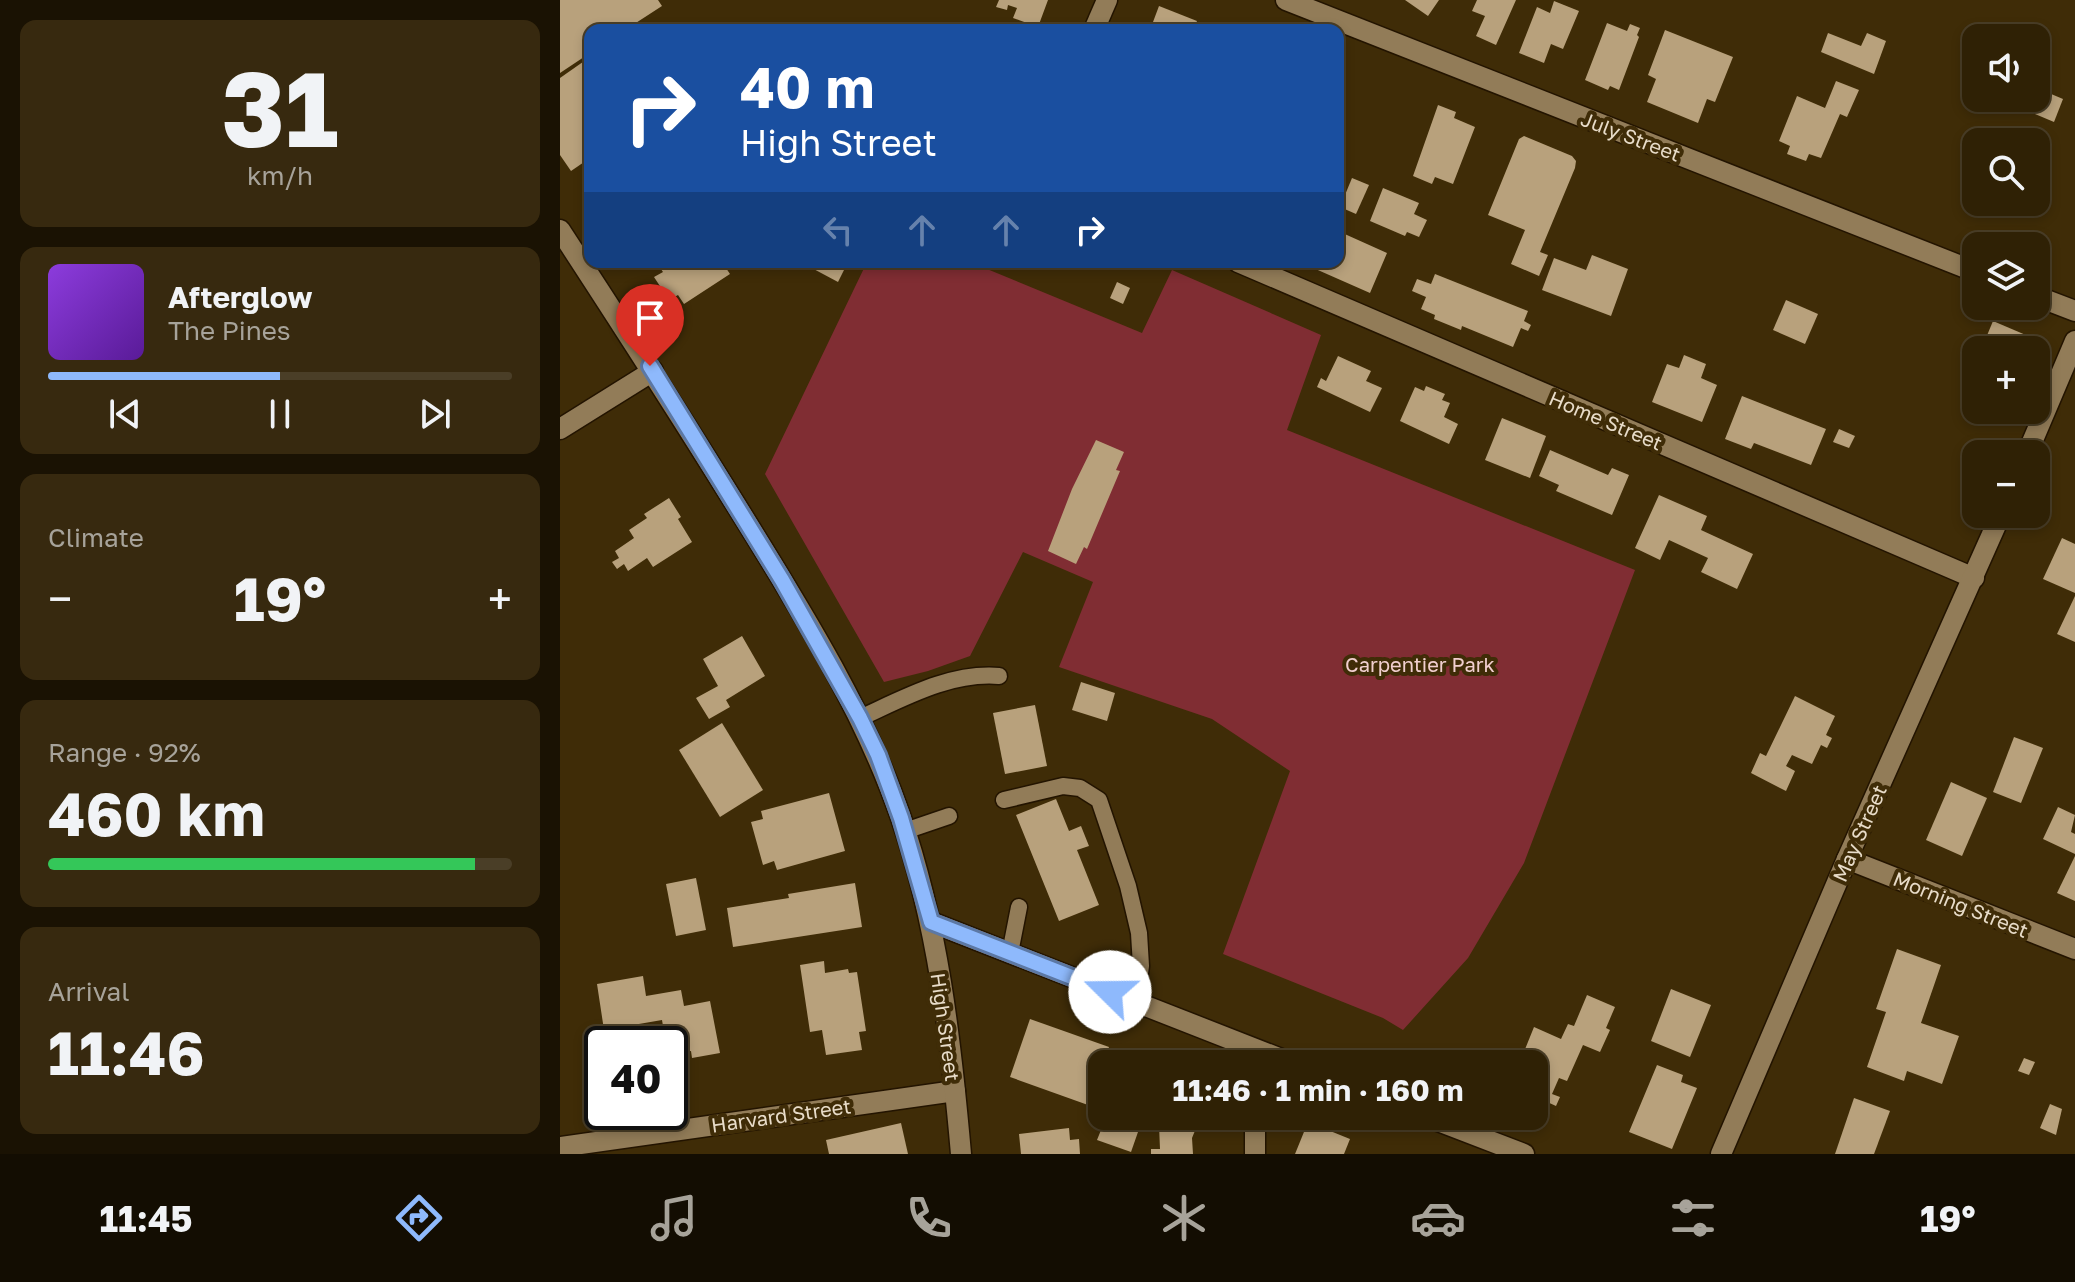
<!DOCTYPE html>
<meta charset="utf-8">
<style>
:root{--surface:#2f2105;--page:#37290f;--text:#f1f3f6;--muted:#a7a39a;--line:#4a3e27;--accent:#8eb9fc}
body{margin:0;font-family:"Golos Text",sans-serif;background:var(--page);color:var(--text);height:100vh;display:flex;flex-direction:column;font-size:30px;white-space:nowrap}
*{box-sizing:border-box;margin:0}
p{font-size:26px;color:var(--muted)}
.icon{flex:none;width:44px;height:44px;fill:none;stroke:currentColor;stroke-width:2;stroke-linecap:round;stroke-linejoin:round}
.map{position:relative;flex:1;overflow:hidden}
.panel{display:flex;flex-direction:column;gap:20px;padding:20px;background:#1a1203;width:560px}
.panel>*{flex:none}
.guide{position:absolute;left:24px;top:24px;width:760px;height:244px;border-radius:16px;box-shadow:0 4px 12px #0003,0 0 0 2px var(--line);background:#1a4fa0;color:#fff;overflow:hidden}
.controls{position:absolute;left:1402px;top:24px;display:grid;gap:16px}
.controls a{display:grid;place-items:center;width:88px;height:88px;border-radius:16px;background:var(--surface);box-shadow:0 4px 12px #0003,0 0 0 2px var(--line);font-size:40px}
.speed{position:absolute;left:24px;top:1026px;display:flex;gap:16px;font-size:40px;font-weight:700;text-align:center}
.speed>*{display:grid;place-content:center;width:104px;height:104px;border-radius:50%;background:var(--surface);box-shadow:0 4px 12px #0003,0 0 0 2px var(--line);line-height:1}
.speed .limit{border:4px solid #111;border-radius:12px;background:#fff;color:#111}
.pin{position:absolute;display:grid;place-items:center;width:68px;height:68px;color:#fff;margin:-82px -34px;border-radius:50% 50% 50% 0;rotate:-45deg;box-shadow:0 0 8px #0007}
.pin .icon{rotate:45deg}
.me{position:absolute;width:88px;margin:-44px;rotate:292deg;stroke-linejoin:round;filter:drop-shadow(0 0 6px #0008)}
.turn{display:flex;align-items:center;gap:28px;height:168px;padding:0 24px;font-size:36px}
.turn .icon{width:104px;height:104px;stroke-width:2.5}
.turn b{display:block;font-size:56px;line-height:68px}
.lanes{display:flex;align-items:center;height:76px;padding:0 24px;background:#0003;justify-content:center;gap:40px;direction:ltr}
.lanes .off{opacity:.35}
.big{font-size:60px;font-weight:700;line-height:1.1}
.panel .tile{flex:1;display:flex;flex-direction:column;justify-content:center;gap:12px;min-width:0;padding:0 28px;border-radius:16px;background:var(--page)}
.panel .dial{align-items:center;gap:0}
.dial b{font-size:104px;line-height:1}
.song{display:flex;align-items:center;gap:24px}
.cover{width:96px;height:96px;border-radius:12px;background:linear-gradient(135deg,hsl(270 70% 55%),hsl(270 70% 35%))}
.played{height:8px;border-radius:4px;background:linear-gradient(90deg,var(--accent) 50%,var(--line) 50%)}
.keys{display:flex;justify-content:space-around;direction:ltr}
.heat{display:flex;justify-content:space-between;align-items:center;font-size:44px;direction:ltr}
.charge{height:12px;border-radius:6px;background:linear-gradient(90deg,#34c759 92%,var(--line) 0)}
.trip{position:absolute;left:528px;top:1050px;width:460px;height:80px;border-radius:16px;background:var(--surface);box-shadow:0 4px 12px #0003,0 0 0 2px var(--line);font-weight:700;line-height:80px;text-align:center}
.menu{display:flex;height:128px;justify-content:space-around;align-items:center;background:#130d02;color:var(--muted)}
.menu .icon{width:56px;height:56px}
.menu .selected{color:var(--accent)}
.menu b{font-size:36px;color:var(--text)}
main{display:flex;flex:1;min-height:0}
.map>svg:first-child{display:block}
.park{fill:#802d33}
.building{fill:#b8a17c}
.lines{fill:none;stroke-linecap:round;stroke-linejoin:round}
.service-casing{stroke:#231400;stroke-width:19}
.minor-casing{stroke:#231400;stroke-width:23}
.tertiary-casing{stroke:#231400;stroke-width:23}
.service{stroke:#927c58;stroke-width:16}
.minor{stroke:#927c58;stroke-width:20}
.tertiary{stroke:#927c58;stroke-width:20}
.route-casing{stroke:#5c78a4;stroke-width:20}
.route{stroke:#8eb9fc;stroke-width:14}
.labels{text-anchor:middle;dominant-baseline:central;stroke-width:8;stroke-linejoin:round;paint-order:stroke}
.street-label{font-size:20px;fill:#e8dcc9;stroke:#3f2c07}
.park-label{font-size:20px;fill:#f1cfcf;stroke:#3f2c07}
</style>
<main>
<section class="panel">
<div class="tile dial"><b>31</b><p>km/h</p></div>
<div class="tile">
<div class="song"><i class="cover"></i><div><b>Afterglow</b><p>The Pines</p></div></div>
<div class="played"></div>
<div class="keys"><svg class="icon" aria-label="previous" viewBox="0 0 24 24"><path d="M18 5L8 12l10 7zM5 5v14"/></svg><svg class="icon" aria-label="pause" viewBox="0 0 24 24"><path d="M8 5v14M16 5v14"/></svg><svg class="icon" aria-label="next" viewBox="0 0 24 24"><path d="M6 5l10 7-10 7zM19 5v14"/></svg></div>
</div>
<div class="tile"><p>Climate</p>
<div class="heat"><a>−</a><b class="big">19°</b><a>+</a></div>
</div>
<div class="tile"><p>Range · 92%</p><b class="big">460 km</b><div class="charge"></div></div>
<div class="tile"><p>Arrival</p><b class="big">11:46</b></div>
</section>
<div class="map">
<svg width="1515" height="1154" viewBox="0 0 1515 1154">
<rect width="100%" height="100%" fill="#3f2c07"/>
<path class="park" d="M307,262h103l172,71 30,-63 149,65 -34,95 348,140 -111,293 -56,95 -65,72 -20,-12 -160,-64 67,-183 -78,-52 -153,-52 34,-85 -70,-30 -53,104 -42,15 -44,11 -119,-208z"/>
<g class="building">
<path d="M0,0h98l4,6 -37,24h-35v23l-30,20z"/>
<path d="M439,0h49l-10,27 -25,-9 4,-10 -9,-3 -1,5 -11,-3z"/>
<path d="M845,0h34l-11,16z"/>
<path d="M917,0h39l-20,45 -20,-9 9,-20 -13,-5z"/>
<path d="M994,1l25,10 -16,38 -12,-5 -7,19 -25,-10 18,-46 13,6z"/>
<path d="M599,6l38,15 -4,9h-43z"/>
<path d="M1047,23l20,8 3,-7 10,4 -3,7 2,2 -20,53 -9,-4 -2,4 -23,-10z"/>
<path d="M1105,30l68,27 -18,45 -8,-3 -9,24 -51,-21 9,-23 -8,-4z"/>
<path d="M1268,33l33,13 6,-13 19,8 -12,33 -53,-22z"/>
<path d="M30,57v101l-19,13 -11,-16v-77z"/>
<path d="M1276,81l23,9 -12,27 -7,-3 -19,44 -12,-4 -3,7 -19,-7 3,-8 -11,-5 18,-45 28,12z"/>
<path d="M1484,91l19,8 -9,23 -19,-8z"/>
<path d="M878,105l18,7 -2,6 21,9 -22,57 -18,-7 -3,7 -19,-8z"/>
<path d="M964,136l48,20 4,5 -1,7 -35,84 8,3 -9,21 -28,-12 14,-34 -37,-15 31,-76z"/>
<path d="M792,178l17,7 -13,29 -16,-7z"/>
<path d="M823,188l36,15 -5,11 13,6 -8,17 -12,-5 -2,4 -35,-15z"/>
<path d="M778,231l49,22 -17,40 -59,-26 2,-5h25z"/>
<path d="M1032,255l36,14 -17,47 -69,-26 12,-32 32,12z"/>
<path d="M96,262h66l8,12 -46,30 -6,-9 -9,5 -15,-23 9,-5z"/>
<path d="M250,262h38l-10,20 -30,-16z"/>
<path d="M875,274l93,37 -4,10 7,4 -3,6 -7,-3 -8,19 -51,-21 -1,4 -27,-11 1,-4 -14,-6 5,-12 -14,-6 5,-12 14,5z"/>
<path d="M557,282l13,6 -7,16 -13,-6z"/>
<path d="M1226,300l32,14 -13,30 -32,-14z"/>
<path d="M1433,321l47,20 -4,9h-55z"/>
<path d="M1124,355l22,9 -5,14 16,7 -15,37 -50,-20 15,-38 12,4z"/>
<path d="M778,356l33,15 -5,10 16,7 -12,24 -53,-25 4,-9 5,3z"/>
<path d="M1416,362v27l-10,-4z"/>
<path d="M866,386l19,8 -3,6 8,3 -6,14 14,7 -9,20 -49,-23 15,-34 9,4z"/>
<path d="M1182,396l84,33 -15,36 -57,-22 -3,6 -26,-10z"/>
<path d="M942,418l44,18 -16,42 -45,-18z"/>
<path d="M1279,429l16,7 -6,12 -16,-6z"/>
<path d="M536,440l28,12 -8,18 4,1 -33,78 -3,-2 -8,17 -28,-13 24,-62z"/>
<path d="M990,450l58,25 4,-7 17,7 -17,40 -56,-24 3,-6 -20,-9z"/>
<path d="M1099,495l48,21 -6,14 52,24 -16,35 -36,-17 7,-14 -39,-18 -9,20 -25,-12z"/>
<path d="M109,498l12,19 -3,2 14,23 -39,25 -6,-9 -19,13 -4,-7 -7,5 -5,-7 7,-4 -4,-7 19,-13 -5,-8 18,-12 -3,-4z"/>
<path d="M1502,538l13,6v49l-32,-14z"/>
<path d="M1515,596v46l-18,-8z"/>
<path d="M182,636l23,40 -39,24 4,7 -21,12 -13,-21 22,-12 -15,-27z"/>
<path d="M521,682l34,11 -8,28 -35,-11z"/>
<path d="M1235,696l40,20 -9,19 6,3 -5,10 -6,-3 -9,19 -20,-9 -6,11 9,5 -9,20 -35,-18 9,-20 6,3z"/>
<path d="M475,705l12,61 -42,8 -12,-61z"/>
<path d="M162,723l41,67 -43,27 -41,-67z"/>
<path d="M1454,737l29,11 -22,55 -28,-11z"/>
<path d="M1391,782l36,16 -25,58 -36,-16z"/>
<path d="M269,793l16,58 -68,19 -3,-9 -11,4 -12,-43 12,-3 -2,-8z"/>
<path d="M496,799l13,32 12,-5 8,20 -12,4 22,55 -40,16 -43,-106z"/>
<path d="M1498,807l17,8 -4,17 4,2v20l-32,-15z"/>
<path d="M1515,856v45l-18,-8z"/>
<path d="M136,878l10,52 -30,6 -10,-52z"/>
<path d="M295,883l7,44 -129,20 -6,-39 62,-10 -1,-4z"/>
<path d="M1337,949l44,16 -20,58 38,13 -17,48 -35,-13 -3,10 -37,-14 19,-55 -10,-3z"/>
<path d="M264,961l1,12 23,-4 1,4 8,-1 9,59 -7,1 3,18 -36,5 -4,-25 -12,2 -10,-67z"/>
<path d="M83,976l3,20 35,-6 3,16 26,-5 10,52 -28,5 -1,-7 -21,3v-10h-4l-4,-24 -58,10 -7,-46z"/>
<path d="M1111,989l40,16 -21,52 -39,-16z"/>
<path d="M1027,995l28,12 -9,21 4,2 -10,22 -17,-7 -16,36 -8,-3 -7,16 8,3 -4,9 -22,-10v-32h-15l15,-37 27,12 7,-15 6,2z"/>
<path d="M470,1019l79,28 -21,58 -78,-28z"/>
<path d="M1464,1058l11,4 -6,13 -11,-4z"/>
<path d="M1097,1065l26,10 -2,7 16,6 -25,61 -43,-17z"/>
<path d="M1294,1098l36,13 -16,43h-39z"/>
<path d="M1490,1104l12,5 -6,26 -16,-7z"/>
<path d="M592,1116h49l-9,22 1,16h-42v-5h9l-1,-24 -9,-3z"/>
<path d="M545,1120l33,12 -7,20 -34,-12z"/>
<path d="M748,1122l42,17 -6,15h-49z"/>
<path d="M341,1123l7,31h-79l-3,-14z"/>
<path d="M509,1128l1,12 9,-1 1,15h-59l-2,-20z"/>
</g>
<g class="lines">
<defs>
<g id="service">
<path d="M300,718c44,-20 90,-46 139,-42"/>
<path d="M444,800l59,-14 17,2 19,12 29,86 11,47 2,33 -5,36"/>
<path d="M345,831l44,-15"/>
<path d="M450,953l9,-46"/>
</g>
<g id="minor">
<path d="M726,0l690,272"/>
<path d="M534,30l13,-30"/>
<path d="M678,262l736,316"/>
<path d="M1476,296l39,15"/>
<path d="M0,429l93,-58"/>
<path d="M1467,454l48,-113"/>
<path d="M1287,859l228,90"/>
<path d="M0,1147l395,-56"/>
<path d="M695,1154v-38"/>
<path d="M1161,1154l126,-295 154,-345"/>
</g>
<g id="tertiary">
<path d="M0,230c64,98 127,196 189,296 57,92 115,186 151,289 38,109 51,225 61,339"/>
<path d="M371,922l363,142"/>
<path d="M865,1116l99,38"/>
</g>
</defs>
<use href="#service" class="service-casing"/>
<use href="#minor" class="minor-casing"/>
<use href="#tertiary" class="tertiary-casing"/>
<use href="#service" class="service"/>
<use href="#minor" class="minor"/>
<use href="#tertiary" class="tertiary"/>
</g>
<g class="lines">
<defs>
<path id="route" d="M90,366l132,214 78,138 18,37 23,63 30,104 179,70"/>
</defs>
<use href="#route" class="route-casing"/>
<use href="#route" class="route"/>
</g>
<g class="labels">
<g class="street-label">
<text transform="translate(1071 136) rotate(21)">July Street</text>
<text transform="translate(1046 420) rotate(23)">Home Street</text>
<text transform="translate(1299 833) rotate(-66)">May Street</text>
<text transform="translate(1401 904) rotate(22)">Morning Street</text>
<text transform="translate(386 1027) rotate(82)">High Street</text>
<text transform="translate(221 1115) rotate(-8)">Harvard Street</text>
</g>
<g class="park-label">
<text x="860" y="664">Carpentier Park</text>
</g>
</g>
</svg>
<div class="controls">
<a><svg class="icon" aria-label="sound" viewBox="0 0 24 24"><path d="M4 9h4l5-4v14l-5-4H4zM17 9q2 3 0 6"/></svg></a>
<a><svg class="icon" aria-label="search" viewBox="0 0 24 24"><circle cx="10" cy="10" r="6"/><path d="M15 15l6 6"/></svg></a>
<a><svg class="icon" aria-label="layers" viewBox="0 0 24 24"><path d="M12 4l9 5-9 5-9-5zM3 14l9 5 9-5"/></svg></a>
<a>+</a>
<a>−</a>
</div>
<div class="speed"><div class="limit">40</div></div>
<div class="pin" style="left:90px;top:366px;background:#d93025"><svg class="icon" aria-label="arrive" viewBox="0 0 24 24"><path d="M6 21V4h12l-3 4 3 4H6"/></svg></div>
<svg class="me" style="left:550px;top:992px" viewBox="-20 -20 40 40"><circle r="19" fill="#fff"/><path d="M0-13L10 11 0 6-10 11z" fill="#8eb9fc"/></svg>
<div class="trip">11:46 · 1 min · 160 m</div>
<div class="guide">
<div class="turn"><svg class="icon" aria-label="right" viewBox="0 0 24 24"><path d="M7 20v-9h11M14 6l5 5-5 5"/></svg><div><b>40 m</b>High Street</div></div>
<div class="lanes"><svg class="icon off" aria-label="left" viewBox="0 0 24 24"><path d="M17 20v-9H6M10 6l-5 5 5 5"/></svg><svg class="icon off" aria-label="ahead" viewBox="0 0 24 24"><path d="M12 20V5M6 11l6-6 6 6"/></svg><svg class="icon off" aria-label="ahead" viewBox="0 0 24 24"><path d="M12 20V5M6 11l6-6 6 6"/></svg><svg class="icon" aria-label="right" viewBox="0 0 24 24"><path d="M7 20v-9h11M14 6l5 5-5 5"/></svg></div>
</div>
</div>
</main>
<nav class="menu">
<b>11:45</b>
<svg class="icon selected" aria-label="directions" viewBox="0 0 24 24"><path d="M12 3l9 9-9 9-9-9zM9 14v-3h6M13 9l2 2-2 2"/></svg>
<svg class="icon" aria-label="music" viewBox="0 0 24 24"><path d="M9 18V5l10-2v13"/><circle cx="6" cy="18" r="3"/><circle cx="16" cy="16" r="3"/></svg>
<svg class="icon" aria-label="phone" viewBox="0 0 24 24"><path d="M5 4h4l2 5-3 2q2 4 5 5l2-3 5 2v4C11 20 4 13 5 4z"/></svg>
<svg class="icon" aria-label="climate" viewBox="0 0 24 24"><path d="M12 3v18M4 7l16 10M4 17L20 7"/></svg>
<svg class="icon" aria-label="car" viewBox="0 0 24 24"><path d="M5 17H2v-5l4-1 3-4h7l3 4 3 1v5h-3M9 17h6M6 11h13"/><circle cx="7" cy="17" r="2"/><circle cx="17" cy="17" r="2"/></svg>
<svg class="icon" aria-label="filters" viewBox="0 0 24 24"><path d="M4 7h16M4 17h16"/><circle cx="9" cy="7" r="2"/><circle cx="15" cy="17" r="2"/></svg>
<b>19°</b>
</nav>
